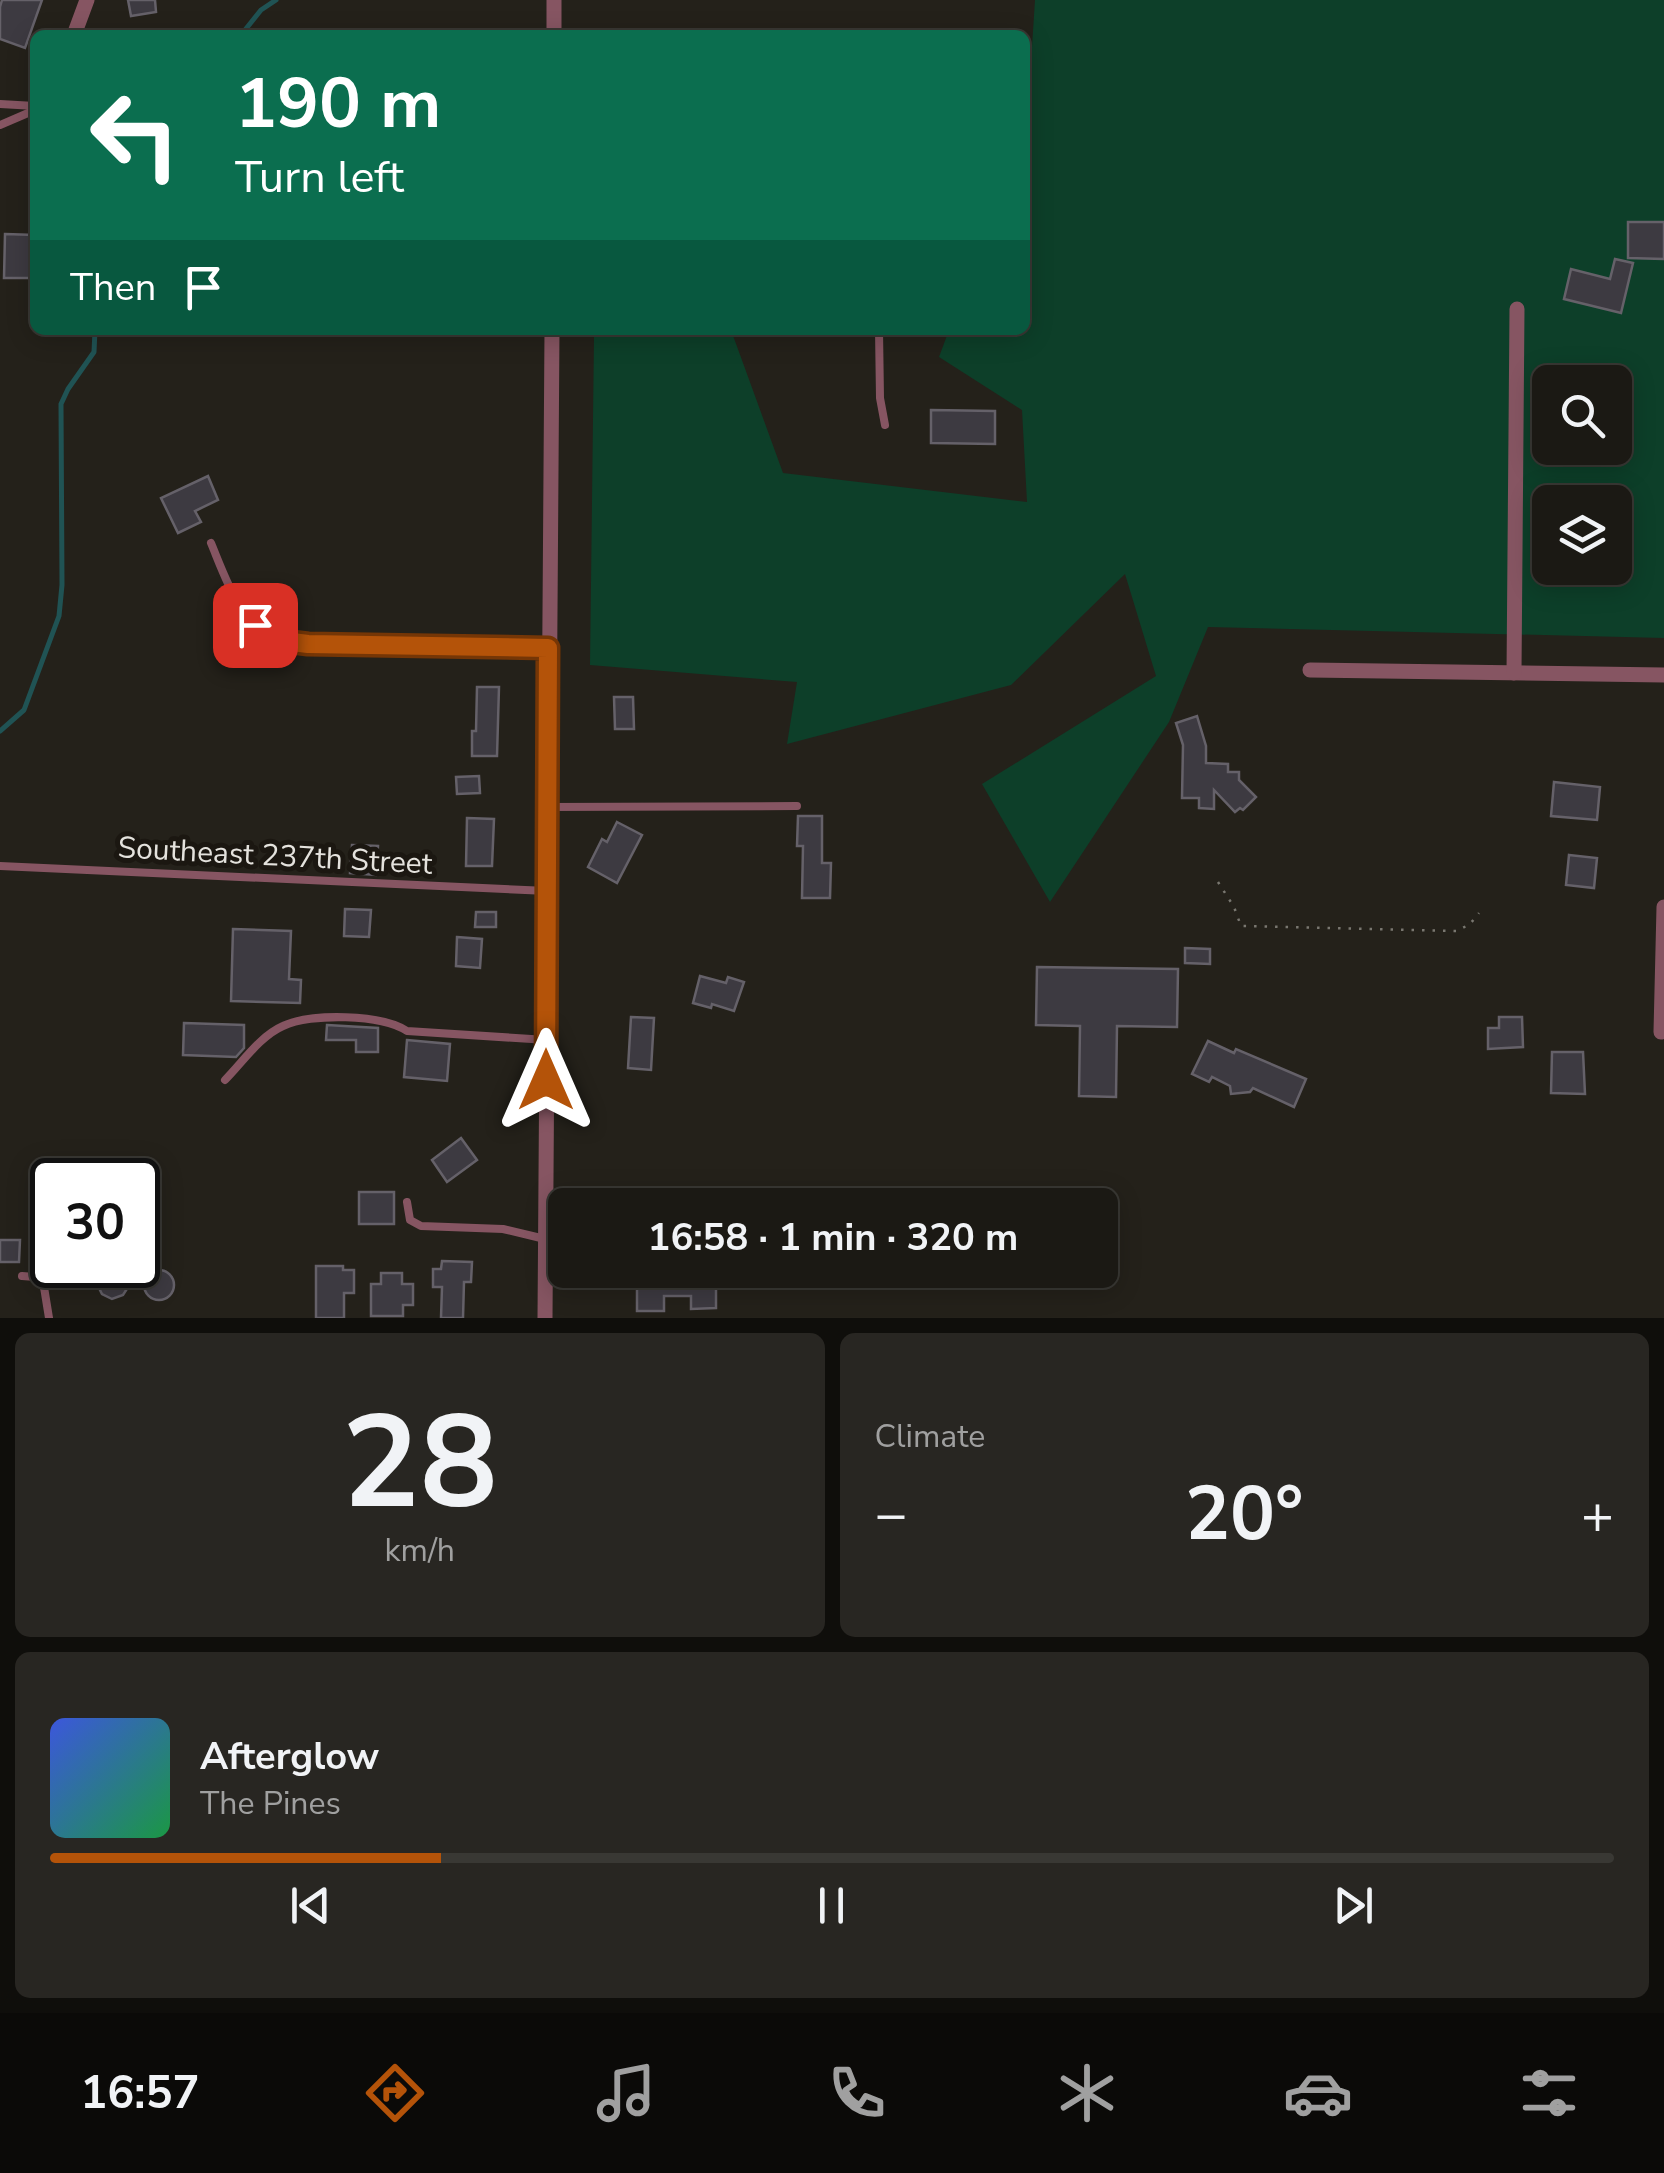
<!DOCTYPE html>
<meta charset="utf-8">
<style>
:root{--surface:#1b1914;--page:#282622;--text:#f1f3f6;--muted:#a0a0a0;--line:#393834;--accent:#b45309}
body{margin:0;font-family:"Nunito Sans",sans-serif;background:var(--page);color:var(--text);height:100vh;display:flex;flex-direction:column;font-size:38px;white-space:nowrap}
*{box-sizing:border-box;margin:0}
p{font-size:32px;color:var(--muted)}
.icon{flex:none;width:55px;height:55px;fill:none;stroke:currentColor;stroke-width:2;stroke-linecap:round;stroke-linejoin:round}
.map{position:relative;height:1318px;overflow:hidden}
.details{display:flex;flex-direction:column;gap:15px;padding:15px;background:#0f0e0b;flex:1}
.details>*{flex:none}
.top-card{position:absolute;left:30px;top:30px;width:1000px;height:305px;border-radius:15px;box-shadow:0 5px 25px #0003,0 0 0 2px var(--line);background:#0b6e4f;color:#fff;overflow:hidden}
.tools{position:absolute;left:1532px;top:365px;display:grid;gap:20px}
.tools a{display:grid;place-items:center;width:100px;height:100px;border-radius:15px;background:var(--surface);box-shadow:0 5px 25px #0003,0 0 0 2px var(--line);font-size:50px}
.speed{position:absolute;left:30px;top:1158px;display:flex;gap:20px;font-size:50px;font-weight:700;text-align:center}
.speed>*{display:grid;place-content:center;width:130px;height:130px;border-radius:50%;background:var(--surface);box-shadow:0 5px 25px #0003,0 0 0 2px var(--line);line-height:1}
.speed .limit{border:5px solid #111;border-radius:15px;background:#fff;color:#111}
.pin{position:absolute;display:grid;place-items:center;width:85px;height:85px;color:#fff;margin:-42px;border-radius:20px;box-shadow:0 5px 15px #0006}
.me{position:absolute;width:110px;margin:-55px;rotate:0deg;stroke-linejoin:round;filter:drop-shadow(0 0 8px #0008)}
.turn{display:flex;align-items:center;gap:35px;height:210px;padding:0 40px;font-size:45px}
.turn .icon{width:130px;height:130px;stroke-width:2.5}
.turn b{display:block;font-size:70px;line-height:85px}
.then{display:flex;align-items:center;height:95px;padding:0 40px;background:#0003;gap:20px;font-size:38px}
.big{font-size:75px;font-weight:700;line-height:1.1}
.details .widget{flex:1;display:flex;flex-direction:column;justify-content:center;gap:15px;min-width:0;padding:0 35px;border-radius:15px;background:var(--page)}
.details .dial{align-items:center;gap:0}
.dial b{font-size:130px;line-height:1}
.song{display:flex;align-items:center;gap:30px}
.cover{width:120px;height:120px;border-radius:15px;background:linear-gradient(135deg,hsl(230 70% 55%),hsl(140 70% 35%))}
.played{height:10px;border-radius:5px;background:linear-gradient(90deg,var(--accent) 25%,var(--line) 25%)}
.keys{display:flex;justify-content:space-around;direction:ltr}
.heat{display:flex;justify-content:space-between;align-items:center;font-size:55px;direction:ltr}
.details .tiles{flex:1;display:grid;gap:15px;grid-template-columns:1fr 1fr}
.widget:last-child{grid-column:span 2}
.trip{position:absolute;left:548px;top:1188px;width:570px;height:100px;border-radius:15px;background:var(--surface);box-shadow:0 5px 25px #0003,0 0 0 2px var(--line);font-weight:700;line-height:100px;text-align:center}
.menu{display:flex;height:160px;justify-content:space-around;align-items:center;background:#0b0a08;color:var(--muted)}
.menu .icon{width:70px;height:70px}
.menu .active{color:var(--accent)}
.menu b{font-size:45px;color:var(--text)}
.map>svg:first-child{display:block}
.green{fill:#0d3f29;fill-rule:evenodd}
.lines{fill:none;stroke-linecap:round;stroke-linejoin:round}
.stream{stroke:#205354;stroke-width:5}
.building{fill:#3d3a41;stroke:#656169;stroke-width:2.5}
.path{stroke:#797770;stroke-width:2.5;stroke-dasharray:2.5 8;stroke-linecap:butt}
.service{stroke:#865562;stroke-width:8}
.minor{stroke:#865562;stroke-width:15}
.route-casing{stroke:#753606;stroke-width:25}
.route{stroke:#b45309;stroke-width:18}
.labels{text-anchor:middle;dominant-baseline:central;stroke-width:10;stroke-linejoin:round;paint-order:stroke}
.street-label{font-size:30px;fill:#e4e2dd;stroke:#1b1711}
</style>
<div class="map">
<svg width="1664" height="1318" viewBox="0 0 1664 1318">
<rect width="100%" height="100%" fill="#24211a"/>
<path class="green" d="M1035,0h629v638l-456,-11 -39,95 -119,180 -68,-118 174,-108 -31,-102 -114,111 -224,59 10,-62 -207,-17 4,-328 137,-7 52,143 244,29 -5,-92 -83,-53 10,-27h76v-175zM1550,382h65v66h-65zM1550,502h65v66h-65z"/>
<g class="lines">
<g class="stream">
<path d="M241,35l20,-25 15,-10"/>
<path d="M0,731l24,-21 35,-94 3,-31 -1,-181 7,-15 26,-37 1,-22"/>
</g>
</g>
<g class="building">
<path d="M2,0h40l-17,48 -25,-9v-32z"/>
<path d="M128,0h27l1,12 -25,4z"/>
<path d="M1628,222h36v37l-36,-1z"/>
<path d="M5,234l30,1v43h-31z"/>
<path d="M1615,259l18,4 -12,50 -57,-14 7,-30 39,10z"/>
<path d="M931,410l64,1v33l-64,-1z"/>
<path d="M208,476l10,24 -23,11 6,11 -23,11 -17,-35z"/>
<path d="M477,687h22l-2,69h-25v-25h4z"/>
<path d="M614,697h19l1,32h-19z"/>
<path d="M1197,716l9,30v17l22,1v8h11v8l17,17 -13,13 -3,-2 -5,4 -21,-22v19l-15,-1v-10h-17l1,-53 -7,-22z"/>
<path d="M479,776l1,17 -23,1 -1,-17z"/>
<path d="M1554,782l46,5 -3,33 -46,-4z"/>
<path d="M798,816h24v47h9l-1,35h-28l1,-52h-6z"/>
<path d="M467,818l27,1 -2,47h-26z"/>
<path d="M617,822l25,13 -25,48 -29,-16 14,-28 5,3z"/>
<path d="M352,845l26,1 -2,29 -26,-2z"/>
<path d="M1569,855l28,3 -3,30 -28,-3z"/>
<path d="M345,909l26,1 -2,27 -25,-1z"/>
<path d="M476,912h20v15h-21z"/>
<path d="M233,929l58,2 -2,48 12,1 -1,23 -69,-2z"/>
<path d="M457,937l25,2 -2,29 -24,-2z"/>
<path d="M1185,948l25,1v15l-25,-1z"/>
<path d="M1037,967l141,2 -1,58 -60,-1 -1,71 -37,-1 1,-70 -44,-1z"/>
<path d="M700,976l26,7 2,-6 16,5 -10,29 -22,-7 -1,4 -18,-5z"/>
<path d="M631,1017l23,1 -3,52 -23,-2z"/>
<path d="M1499,1017h23l1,30 -35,2v-21h11z"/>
<path d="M184,1023l60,2v23l-8,9 -53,-2z"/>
<path d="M327,1025l51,3v24h-22v-12h-30z"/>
<path d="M407,1040l43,4 -3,37 -43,-4z"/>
<path d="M1208,1041l26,12 2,-4 70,30 -12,28 -41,-19 -3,4 -19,2 -1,-8 -18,-9 -3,5 -17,-8z"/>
<path d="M1552,1052h31l2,42 -34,-1z"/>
<path d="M461,1138l16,22 -30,22 -15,-22z"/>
<rect x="359" y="1192" width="35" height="32"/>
<path d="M0,1240h20l-1,22h-19z"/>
<path d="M442,1261l30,1 -1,20h-7l-1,36h-22l1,-31h-9v-18h8z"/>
<path d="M316,1266h27v4h11v23h-10v25h-28z"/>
<circle cx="159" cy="1285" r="15"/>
<path d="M111,1271l11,3 8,10 -7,11 -11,4 -10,-5 -3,-6 2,-11z"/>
<path d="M381,1273h21v11h11v21h-10v11h-32v-32h10z"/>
<path d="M637,1276l79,2v30l-25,1v-13h-27v15h-27z"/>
</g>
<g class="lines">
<path class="path" d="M1218,882l16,25 7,19 216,5 13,-7 9,-11"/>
<g class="service">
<path d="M0,104l35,2"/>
<path d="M0,125l35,-15"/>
<path d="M879,330l1,68 5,27"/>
<path d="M211,543c13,31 30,84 65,97 10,3 21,3 32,4l240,4"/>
<path d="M548,807l249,-1"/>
<path d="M0,866l548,25"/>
<path d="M225,1080c17,-17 35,-44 58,-54 28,-13 98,-12 124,5l140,9"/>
<path d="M407,1202l3,18 11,6 82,3 42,10"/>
<path d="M22,1276l13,1 8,4 6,37"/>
</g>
<g class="minor">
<path d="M74,35l13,-35"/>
<path d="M554,35v-35"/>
<path d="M1310,670l354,5"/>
<path d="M1514,673l3,-364"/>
<path d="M1661,1032l3,-125"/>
<path d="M545,1318l7,-988"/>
</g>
</g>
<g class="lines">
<defs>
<path id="route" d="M255,625l21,15 32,4 240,4 -2,432"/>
</defs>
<use href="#route" class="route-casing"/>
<use href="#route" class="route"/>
</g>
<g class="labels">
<g class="street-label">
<text transform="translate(275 856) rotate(3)">Southeast 237th Street</text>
</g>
</g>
</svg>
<div class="tools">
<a><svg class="icon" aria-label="search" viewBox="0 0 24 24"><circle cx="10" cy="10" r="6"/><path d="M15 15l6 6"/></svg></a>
<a><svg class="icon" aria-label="layers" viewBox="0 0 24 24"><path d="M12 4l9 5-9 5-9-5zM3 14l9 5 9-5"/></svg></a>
</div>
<div class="speed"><div class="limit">30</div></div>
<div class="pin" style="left:255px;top:625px;background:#d93025"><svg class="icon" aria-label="arrive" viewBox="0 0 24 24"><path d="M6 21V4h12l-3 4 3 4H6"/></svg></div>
<svg class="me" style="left:546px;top:1080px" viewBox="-20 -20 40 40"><path d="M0-17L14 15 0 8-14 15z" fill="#b45309" stroke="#fff" stroke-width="4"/></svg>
<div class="trip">16:58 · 1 min · 320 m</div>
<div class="top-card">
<div class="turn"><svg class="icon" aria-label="left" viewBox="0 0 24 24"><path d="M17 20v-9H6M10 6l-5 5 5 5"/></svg><div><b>190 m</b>Turn left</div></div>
<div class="then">Then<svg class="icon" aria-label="arrive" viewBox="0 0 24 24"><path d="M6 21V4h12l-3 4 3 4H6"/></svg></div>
</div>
</div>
<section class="details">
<div class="tiles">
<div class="widget dial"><b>28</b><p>km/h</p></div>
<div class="widget"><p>Climate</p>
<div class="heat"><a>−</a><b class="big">20°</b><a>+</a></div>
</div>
<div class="widget">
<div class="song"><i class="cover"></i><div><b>Afterglow</b><p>The Pines</p></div></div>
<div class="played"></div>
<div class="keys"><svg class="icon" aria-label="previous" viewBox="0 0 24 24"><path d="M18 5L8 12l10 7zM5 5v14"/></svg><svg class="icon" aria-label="pause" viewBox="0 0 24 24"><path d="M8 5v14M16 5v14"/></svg><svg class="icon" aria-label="next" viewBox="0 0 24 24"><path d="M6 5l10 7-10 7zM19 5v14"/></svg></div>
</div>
</div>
</section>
<nav class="menu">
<b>16:57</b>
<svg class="icon active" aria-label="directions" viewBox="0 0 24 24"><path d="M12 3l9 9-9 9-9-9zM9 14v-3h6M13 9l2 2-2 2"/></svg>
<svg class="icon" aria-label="music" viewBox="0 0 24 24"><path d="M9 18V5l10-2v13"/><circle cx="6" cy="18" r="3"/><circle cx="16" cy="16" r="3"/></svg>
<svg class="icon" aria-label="phone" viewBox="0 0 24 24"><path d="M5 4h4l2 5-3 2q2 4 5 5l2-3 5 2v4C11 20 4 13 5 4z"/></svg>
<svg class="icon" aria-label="climate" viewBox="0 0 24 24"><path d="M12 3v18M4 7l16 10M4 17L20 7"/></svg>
<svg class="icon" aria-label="car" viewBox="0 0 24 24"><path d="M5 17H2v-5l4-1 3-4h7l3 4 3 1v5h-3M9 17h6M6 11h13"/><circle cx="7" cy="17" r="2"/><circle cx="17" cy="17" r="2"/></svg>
<svg class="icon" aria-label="filters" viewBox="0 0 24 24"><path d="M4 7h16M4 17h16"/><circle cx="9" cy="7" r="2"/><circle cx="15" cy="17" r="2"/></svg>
</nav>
